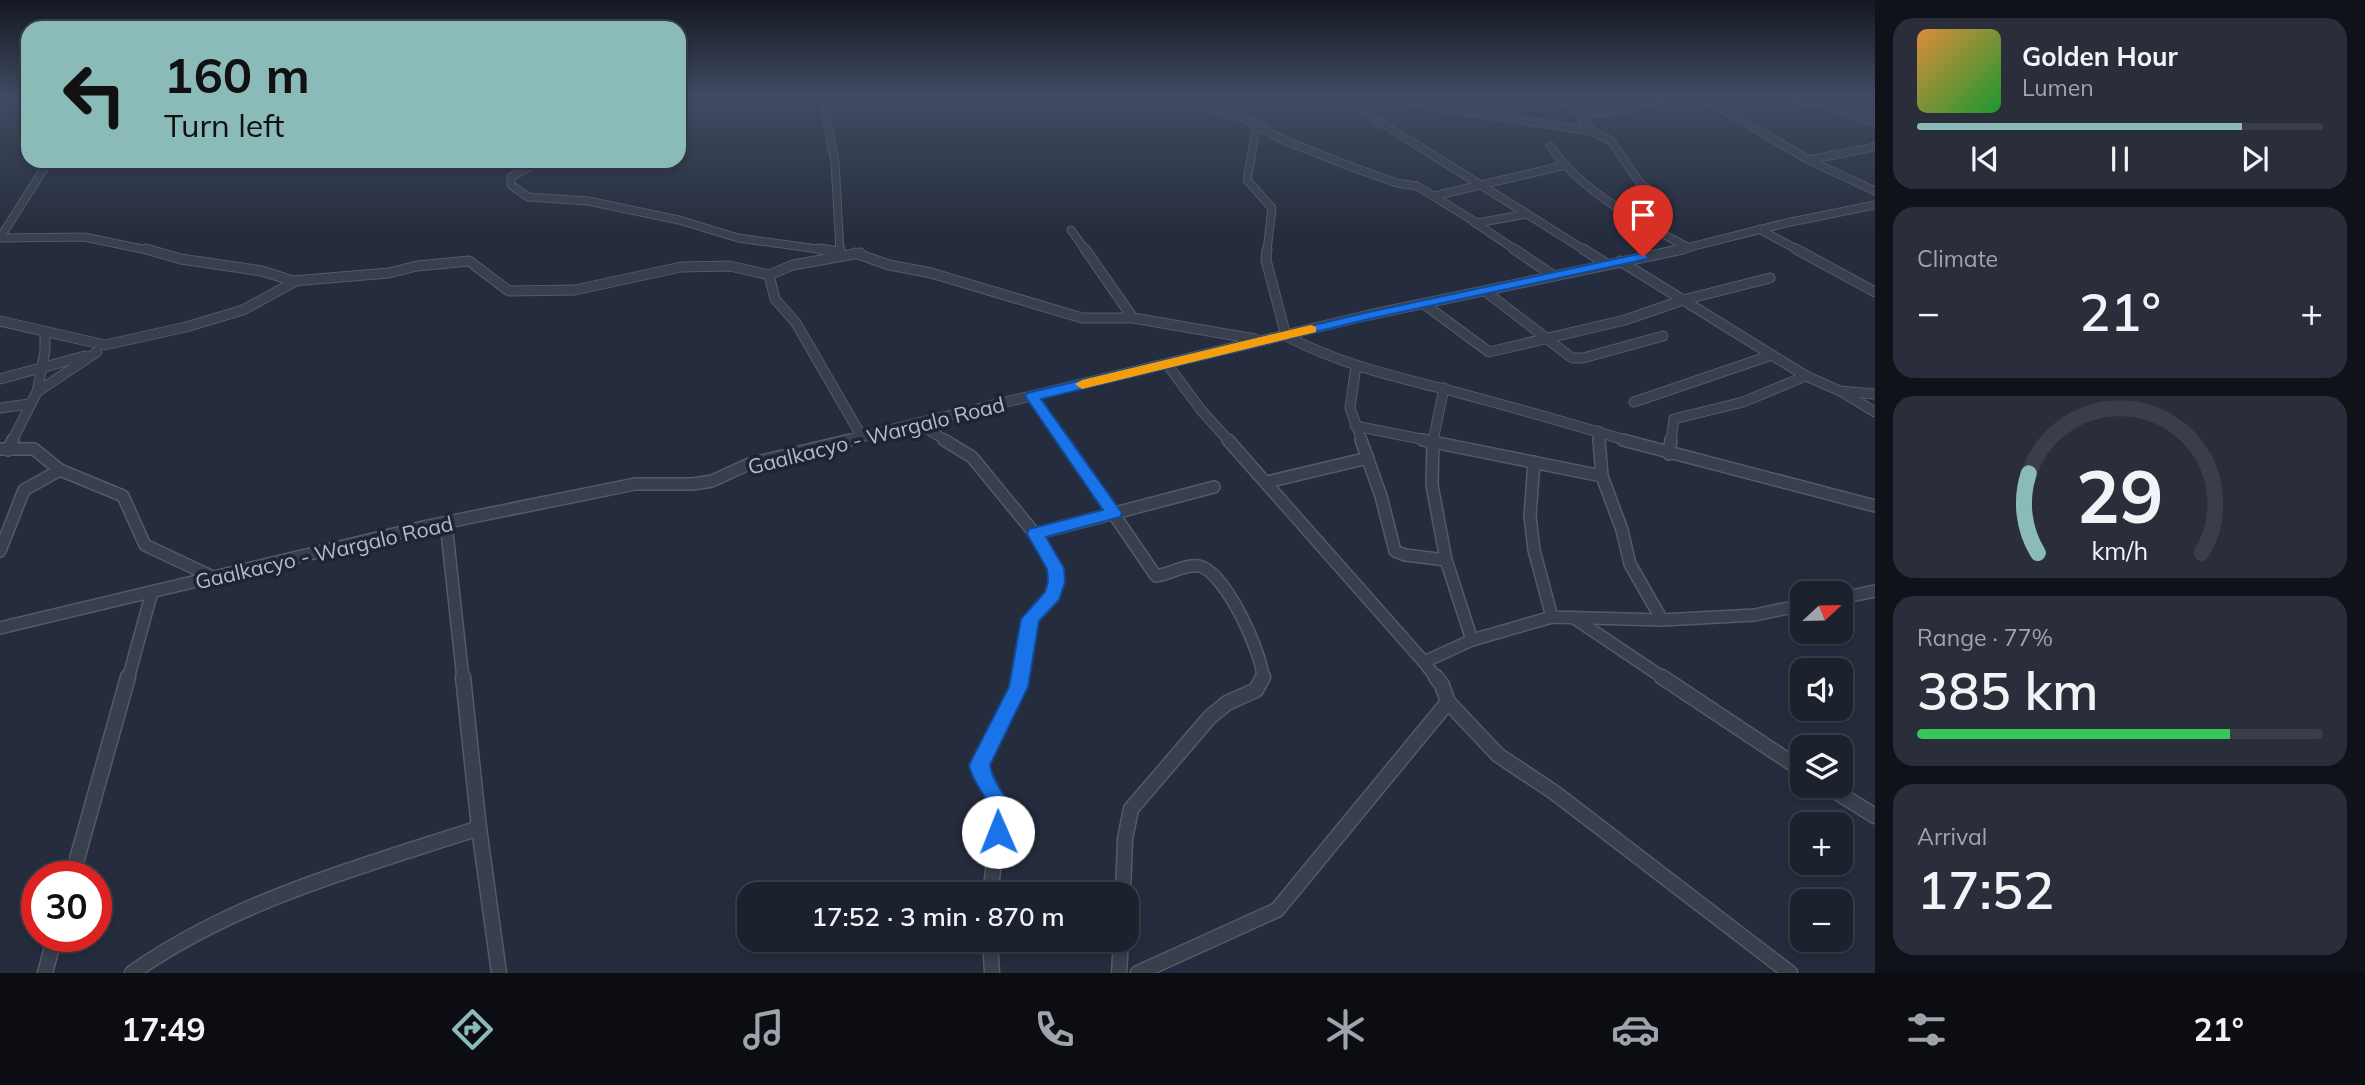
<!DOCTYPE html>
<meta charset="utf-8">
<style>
:root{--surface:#1c212e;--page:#292e3a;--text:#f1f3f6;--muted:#a0a3aa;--line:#3a3e4a;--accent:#8bbbb9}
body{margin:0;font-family:Mulish,sans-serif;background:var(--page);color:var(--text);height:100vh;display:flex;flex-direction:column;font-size:26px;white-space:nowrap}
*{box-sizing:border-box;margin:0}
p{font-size:23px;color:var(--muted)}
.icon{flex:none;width:38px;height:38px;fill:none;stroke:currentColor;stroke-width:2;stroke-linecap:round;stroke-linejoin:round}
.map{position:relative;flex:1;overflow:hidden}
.side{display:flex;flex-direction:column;gap:18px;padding:18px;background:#0f1219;width:490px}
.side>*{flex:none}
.guide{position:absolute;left:21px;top:21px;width:665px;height:147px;border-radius:21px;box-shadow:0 4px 10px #0003,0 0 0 2px var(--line);background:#8bbbb9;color:#111;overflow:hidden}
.needle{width:46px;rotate:68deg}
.fabs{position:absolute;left:1790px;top:581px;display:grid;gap:14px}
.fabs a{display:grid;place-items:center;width:63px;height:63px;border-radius:14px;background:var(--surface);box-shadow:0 4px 10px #0003,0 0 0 2px var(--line);font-size:35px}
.speed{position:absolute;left:21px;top:861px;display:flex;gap:14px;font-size:35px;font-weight:700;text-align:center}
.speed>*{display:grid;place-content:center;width:91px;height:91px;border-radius:50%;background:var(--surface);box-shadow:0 4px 10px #0003,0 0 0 2px var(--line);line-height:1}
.speed .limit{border:10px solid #d22;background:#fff;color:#111}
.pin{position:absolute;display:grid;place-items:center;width:60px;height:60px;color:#fff;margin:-72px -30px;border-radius:50% 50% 50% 0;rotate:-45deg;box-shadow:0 0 7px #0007}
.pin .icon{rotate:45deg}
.me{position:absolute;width:77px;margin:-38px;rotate:359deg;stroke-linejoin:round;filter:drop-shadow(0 0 5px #0008)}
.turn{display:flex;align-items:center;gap:24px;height:147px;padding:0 28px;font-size:32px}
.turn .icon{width:91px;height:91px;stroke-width:2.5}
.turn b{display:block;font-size:49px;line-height:60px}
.big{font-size:52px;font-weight:600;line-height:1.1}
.side .card{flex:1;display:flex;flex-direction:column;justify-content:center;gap:10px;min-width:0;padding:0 24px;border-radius:21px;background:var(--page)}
.side .dial{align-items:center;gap:0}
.dial svg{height:182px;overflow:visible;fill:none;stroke:var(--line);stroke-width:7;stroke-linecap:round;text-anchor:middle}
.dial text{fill:var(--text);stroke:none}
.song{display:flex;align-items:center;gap:21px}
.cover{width:84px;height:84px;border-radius:10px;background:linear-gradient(135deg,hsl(30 70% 55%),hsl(130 70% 35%))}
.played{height:7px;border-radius:4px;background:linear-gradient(90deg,var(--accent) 80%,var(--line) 80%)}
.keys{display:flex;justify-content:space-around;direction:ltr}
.heat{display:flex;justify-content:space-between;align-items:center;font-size:38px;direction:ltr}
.charge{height:10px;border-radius:5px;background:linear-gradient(90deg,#34c759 77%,var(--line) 0)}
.trip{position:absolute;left:737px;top:882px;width:402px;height:70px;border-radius:21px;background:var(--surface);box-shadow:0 4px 10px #0003,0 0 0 2px var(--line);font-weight:600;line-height:70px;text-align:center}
.menu{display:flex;height:112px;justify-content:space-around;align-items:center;background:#0b0d12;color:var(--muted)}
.menu .icon{width:49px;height:49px}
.menu .current{color:var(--accent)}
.menu b{font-size:32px;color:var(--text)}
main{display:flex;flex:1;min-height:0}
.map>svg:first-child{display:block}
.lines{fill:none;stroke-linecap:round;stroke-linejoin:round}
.street-far3-casing{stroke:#535a68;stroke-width:9}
.street-far2-casing{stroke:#535a68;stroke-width:11}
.street-far1-casing{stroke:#535a68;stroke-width:14}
.street-casing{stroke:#535a68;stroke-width:17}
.street-far3{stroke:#383f4d;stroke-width:7}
.street-far2{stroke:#383f4d;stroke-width:9}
.street-far1{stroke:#383f4d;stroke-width:11}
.street{stroke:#383f4d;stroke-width:14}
.route{fill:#1a73e8;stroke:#114b97;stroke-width:2}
.slow{fill:#f59e0b}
.labels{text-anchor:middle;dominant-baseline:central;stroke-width:7;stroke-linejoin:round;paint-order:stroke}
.street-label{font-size:21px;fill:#b4bac8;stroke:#1d2432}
</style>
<main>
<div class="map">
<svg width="1875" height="973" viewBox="0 0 1875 973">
<rect width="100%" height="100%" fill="#252c3d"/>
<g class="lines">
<defs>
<g id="street-far3">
<path d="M822,97l13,65 5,89"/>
<path d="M1207,97l-5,4 4,7 40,11 35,20 71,28 45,16 20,3 60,37 50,-9"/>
<path d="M1398,97l43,11 151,23"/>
<path d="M1559,97l21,15 3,10 9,9 19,10 29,42 23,18 -1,5 -31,9"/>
<path d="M1702,97l107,63 66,31"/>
<path d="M1783,97l42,8 50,17"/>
<path d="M1364,112l222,139"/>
<path d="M1581,114l38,-3 49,-14"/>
<path d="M1257,124l-10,56 25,28 -5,43"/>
<path d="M1550,146c35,49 87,74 139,102"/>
<path d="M1809,160l66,-13"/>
<path d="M540,161l-29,16v8l17,12 60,4 91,19 59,18 94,13"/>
<path d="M1434,196l132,-31"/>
<path d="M1474,222l43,29"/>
<path d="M1759,229l41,22"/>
<path d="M1071,230l15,21"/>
<path d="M0,238l84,-1 68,14"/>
<path d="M0,238l49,-77"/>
<path d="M1674,251l112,-28 89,-18"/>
</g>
<g id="street-far2">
<path d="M146,249l35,10 81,12 31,10 96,-8 28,-7 52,-5 40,30 66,-1 106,-23 49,-1 39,9 24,-10 67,-12"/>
<path d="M819,249l20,3"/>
<path d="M840,249v3"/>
<path d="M1085,249l48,69"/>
<path d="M1267,249l-1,11 20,76c51,27 106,40 162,54 60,16 121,33 180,51"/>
<path d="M1514,249l40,27"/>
<path d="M1583,249l24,15"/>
<path d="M1796,249l79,43"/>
<path d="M855,253l34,12 42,8 151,45h51l122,21"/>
<path d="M1620,261l186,115 34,15 35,3"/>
<path d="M769,275l6,24 21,24 66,114"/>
<path d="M1485,291l87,67h11l80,-22"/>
<path d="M1424,304l65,48 136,-32 58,-20 87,-22"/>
<path d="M0,321l105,24 81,-18 57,-17 53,-29"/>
<path d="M1167,364l34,46 28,31"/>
<path d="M1356,366l-6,42 12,33"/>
<path d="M0,379l85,-23"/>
<path d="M37,392l8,-41v-18"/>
<path d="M1842,392l33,20"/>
<path d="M1032,396l32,45"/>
<path d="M1634,402l138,-47"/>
<path d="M0,408l29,-4"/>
<path d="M919,424l28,17"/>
<path d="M1355,426l76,15"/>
<path d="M1598,431l1,10"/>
<path d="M12,441l25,-49 60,-40"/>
<path d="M843,441l526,-126 314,-66"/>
<path d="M1433,441l11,-53"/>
<path d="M1671,441l3,-22 69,-17 63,-26"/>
</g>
<g id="street-far1">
<path d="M944,440l28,17 63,77 21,34 -3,27 -23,24 -3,9 -7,51"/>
<path d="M1063,440l93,136c14,-2 29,-12 43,-10 26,5 64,88 64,113"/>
<path d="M1228,440l196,222 48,-22 80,-23 110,3 93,-5 47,-10"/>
<path d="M1361,440l20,56 14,55 10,4 41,5"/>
<path d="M1423,440l179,36"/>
<path d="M1433,440l-1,45 14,75 26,80"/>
<path d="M1599,440l3,36 20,54 8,34 32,56"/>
<path d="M1623,440l252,66"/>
<path d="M0,449h34l26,21 63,26 22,49 68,32"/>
<path d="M8,450l5,-10"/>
<path d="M1669,454l2,-14"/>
<path d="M1534,462l-4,54 4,34 18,67"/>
<path d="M1267,482l101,-24"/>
<path d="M446,523l17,156"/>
<path d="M1035,534l179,-47"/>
<path d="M0,551l24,-61 36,-20"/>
<path d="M1841,598l34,-7"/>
<path d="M1574,618l91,61"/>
<path d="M0,628l423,-101 212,-43h58l19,-3 37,-17 101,-24"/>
<path d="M1424,662l13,17"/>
<path d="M128,679l24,-87"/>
</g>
<g id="street">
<path d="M463,677l16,151 20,145"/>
<path d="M1436,677l6,8 6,17 50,53 57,38 235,180"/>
<path d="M1662,677l140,93"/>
<path d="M1827,786l48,30"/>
<path d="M72,877l56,-200"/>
<path d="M990,894l11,-83 -21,-46 39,-78 1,-10"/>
<path d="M1123,894l2,-55 6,-30 79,-92 17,-14 29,-13 7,-13"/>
<path d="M990,940l2,33"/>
<path d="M45,973l10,-37"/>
<path d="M132,973c103,-73 228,-106 347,-145"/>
<path d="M1119,973l2,-33"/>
<path d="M1138,973l139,-63 171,-208"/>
</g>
</defs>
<use href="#street-far3" class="street-far3-casing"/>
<use href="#street-far2" class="street-far2-casing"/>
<use href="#street-far1" class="street-far1-casing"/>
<use href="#street" class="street-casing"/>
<use href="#street-far3" class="street-far3"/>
<use href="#street-far2" class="street-far2"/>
<use href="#street-far1" class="street-far1"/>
<use href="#street" class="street"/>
</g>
<linearGradient id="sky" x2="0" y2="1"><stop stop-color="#141822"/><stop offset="0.41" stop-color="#404b62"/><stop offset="1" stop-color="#404b62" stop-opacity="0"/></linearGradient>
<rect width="1875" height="234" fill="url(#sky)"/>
<path class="route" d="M1643,253l6,4 -2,2 -278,60 -328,80 81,114 -2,4 -74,20 18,31 1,14 -6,18 -20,21 -11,66 -38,78c5,31 33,34 15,74l-7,3 -8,-3c-5,-11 3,-22 -1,-33 -5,-15 -17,-24 -20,-41l40,-78 12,-68 24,-27 3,-10 -1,-13 -20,-35 2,-5 74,-19 -78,-114 2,-3 342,-81z"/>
<path class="slow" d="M1311,325l5,2v5l-234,57 -7,-5 7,-4z"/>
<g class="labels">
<g class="street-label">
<text transform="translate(876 435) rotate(-14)">Gaalkacyo - Wargalo Road</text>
<text transform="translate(324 552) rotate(-13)">Gaalkacyo - Wargalo Road</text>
</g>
</g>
</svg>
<div class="fabs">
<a><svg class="needle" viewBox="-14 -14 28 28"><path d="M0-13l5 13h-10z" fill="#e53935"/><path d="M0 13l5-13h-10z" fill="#a0a3aa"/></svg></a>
<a><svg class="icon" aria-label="sound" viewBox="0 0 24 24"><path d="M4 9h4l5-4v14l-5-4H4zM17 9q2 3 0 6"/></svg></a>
<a><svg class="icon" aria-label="layers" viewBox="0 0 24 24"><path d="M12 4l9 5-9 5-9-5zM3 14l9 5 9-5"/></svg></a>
<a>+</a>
<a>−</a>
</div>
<div class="speed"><div class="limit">30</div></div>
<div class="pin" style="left:1643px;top:257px;background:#d93025"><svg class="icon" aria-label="arrive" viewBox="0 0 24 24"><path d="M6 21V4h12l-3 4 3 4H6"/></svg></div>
<svg class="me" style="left:998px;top:832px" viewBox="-20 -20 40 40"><circle r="19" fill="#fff"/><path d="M0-13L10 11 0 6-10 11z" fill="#1a73e8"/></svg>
<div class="trip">17:52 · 3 min · 870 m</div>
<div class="guide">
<div class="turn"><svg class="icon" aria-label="left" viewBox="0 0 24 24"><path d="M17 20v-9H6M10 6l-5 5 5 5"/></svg><div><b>160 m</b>Turn left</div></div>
</div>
</div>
<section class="side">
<div class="card">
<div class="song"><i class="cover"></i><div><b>Golden Hour</b><p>Lumen</p></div></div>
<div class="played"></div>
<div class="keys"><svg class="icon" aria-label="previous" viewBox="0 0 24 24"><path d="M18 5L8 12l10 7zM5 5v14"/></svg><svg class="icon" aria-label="pause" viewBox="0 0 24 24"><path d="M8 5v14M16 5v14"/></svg><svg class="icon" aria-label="next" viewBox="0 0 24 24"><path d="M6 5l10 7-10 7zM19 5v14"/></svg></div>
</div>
<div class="card"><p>Climate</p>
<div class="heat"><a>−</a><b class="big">21°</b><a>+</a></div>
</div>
<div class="card dial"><svg viewBox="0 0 100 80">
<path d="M14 69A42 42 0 1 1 86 69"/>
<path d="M14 69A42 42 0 0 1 10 34" stroke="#8bbbb9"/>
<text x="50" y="56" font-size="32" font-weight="700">29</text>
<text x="50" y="72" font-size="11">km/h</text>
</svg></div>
<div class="card"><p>Range · 77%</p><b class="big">385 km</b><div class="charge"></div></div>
<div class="card"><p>Arrival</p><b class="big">17:52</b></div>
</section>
</main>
<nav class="menu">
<b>17:49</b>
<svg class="icon current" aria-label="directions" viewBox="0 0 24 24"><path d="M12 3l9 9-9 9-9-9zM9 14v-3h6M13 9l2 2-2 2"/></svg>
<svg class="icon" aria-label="music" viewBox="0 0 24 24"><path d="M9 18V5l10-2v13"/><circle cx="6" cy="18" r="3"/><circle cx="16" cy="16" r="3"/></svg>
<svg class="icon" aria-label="phone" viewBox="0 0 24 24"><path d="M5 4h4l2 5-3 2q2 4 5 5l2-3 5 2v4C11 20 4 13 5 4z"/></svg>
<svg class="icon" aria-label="climate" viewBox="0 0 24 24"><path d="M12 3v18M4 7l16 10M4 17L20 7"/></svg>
<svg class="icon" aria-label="car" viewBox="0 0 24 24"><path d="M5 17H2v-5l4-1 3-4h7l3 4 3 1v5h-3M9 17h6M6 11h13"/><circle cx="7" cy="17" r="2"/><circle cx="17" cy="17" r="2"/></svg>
<svg class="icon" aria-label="filters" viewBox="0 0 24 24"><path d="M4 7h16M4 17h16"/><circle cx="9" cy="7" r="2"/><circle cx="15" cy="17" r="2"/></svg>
<b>21°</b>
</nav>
